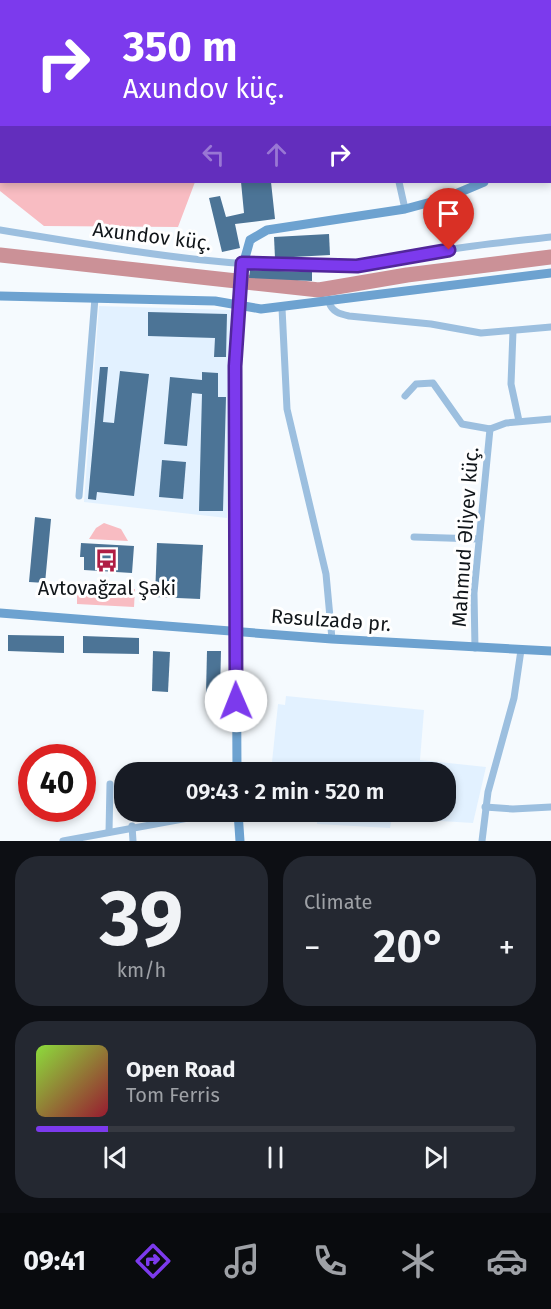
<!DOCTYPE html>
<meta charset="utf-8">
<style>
:root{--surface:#171b24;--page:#242831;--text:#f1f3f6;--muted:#9ea1a6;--line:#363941;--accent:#7c3aed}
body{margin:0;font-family:"Fira Sans",sans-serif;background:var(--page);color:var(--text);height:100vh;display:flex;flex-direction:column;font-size:22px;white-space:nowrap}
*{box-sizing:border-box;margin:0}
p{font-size:20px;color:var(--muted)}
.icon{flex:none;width:33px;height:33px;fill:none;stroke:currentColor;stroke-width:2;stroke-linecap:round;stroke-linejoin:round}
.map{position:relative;height:841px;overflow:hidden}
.details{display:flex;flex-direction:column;gap:15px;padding:15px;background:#0d0f14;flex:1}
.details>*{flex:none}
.top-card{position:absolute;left:0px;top:0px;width:552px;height:183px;box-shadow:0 3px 9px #0003;background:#7c3aed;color:#fff;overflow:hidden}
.speed{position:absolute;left:18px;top:744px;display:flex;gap:12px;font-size:30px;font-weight:700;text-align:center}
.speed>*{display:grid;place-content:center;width:78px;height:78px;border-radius:50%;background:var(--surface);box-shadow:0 3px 9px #0003;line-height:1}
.speed .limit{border:9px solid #d22;background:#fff;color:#111}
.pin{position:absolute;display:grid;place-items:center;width:51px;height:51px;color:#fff;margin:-62px -26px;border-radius:50% 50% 50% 0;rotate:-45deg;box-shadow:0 0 6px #0007}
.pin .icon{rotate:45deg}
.me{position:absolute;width:66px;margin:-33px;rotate:359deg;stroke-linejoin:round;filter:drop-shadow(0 0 4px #0008)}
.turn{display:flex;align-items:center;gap:21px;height:126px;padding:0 24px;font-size:27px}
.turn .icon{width:78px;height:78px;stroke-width:2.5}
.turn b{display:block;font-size:42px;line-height:51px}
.lanes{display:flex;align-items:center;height:57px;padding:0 24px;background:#0003;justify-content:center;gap:30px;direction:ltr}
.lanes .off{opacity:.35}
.big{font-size:45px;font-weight:600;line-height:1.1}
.details .card{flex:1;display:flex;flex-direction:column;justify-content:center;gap:9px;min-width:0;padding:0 21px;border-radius:24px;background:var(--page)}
.details .dial{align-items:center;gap:0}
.dial b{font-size:78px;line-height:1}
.song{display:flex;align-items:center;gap:18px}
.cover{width:72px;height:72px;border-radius:9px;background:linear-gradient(135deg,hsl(90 70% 55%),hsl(350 70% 35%))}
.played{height:6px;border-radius:3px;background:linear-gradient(90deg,var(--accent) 15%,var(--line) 15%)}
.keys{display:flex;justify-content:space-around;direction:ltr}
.heat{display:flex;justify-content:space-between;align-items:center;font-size:33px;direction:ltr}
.details .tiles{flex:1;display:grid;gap:15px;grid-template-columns:1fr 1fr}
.card:last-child{grid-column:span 2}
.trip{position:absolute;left:114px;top:762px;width:342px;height:60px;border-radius:24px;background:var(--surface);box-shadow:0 3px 9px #0003;font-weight:600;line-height:60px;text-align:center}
.tabs{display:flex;height:96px;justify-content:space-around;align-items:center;background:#090b0e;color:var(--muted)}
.tabs .icon{width:42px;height:42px}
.tabs .on{color:var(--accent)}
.tabs b{font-size:27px;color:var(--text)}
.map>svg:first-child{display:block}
.built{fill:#e2f1ff}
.green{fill:#f8bcc2}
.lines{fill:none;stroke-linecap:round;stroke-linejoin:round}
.river{stroke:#cb9197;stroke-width:15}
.building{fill:#4c7496}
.street{stroke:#9cbfdf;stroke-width:7}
.secondary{stroke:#6da2d0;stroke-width:9}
.route-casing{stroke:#51269a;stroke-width:15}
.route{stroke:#7c3aed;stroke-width:10}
.labels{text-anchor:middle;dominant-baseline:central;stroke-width:6;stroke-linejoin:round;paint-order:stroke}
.street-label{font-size:20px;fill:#11161a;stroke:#fff}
.poi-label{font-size:20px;fill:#11161a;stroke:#fff}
</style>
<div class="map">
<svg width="551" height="841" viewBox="0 0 551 841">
<rect width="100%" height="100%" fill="#f5fafe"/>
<g class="built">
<path d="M99,306l132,4 -4,208 -143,-16z"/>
<path d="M286,696l138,14 -4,50 66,7 -13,56 -81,-5 -2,10 -73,-4v-11l-18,-1h147v-40h-175l7,-68 7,1z"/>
</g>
<g class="green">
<path d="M0,0h439l2,1 -439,1v180h193l-17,45 -134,-1 -44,-35z"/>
<path d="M104,523l17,6 7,12 -39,-2 7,-11z"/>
<path d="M77,586l58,3 -1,18 -57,-3z"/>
</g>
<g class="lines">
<path class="river" d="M0,255l319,35 88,-15 144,-18"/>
</g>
<g class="building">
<path d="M241,182h30l4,37 -40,5 5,24 -18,4 -13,-54 11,-2 6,21 18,-4z"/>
<path d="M329,234l1,21 -55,3 -1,-21z"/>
<path d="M250,270l62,2v9l-63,-3z"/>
<path d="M148,312l79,2 -1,43h-12l1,-19 -67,-2z"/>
<path d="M100,367h8l-5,55 11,1 6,-52 29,3 -15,122 -37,-4 -1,8 -8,-1z"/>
<path d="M202,372l16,1v24h8l-3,114h-24l3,-117 -10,-1 -5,53 -23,-2 6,-67 32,3z"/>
<path d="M162,460l24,2 -3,37 -24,-2z"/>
<path d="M35,517l16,2 -6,64 -16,-1z"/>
<path d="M81,543l53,3 -2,27 -48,-3v-13h-4z"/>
<path d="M157,543l46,2 -3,54 -45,-2z"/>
<path d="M8,635l56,1v17l-56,-2z"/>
<path d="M83,636l56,2v16l-56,-1z"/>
<path d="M153,651l17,1 -2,40 -16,-1z"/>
<path d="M207,651h14l-1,42h-14z"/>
</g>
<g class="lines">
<g class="street">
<path d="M399,182l6,27"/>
<path d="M0,230c118,19 237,42 357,35 31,-1 60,-9 90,-15 34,-6 69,-9 104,-13"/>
<path d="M329,302c3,10 11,12 20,14l82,8 50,9 70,-6"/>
<path d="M282,308l5,101 39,165 6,65"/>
<path d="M513,331l-2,53 8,37"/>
<path d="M405,396l11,-12 17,-1 29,41 28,5"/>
<path d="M490,429l16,-6 45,-4"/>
<path d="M79,496l16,-198"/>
<path d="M414,537l65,2"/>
<path d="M475,648l-1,-55 16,-164"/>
<path d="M485,807l28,2 38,-2"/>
<path d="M132,826l1,15"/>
<path d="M109,832l1,-48"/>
<path d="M63,841l158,-29"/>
<path d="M482,841l6,-49 26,-94 7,-48"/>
</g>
<g class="secondary">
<path d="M550,150l1,-1"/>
<path d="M0,296l215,5 46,8 290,-36"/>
<path d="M0,613l332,26 219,12"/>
<path d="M237,772l-2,-406 6,-94 9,-32 17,-10 138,-21 41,-11 38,-16"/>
<path d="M238,812l2,29"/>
</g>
</g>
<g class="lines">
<defs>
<path id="route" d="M236,701l-1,-335 7,-103 115,3 92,-16"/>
</defs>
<use href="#route" class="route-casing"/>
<use href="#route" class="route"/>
</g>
<defs>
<symbol id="bus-bare" viewBox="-9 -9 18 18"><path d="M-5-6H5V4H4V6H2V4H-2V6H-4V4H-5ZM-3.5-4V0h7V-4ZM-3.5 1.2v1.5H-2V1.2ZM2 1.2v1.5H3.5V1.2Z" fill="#b01d44" stroke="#fff" stroke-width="2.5" paint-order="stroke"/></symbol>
</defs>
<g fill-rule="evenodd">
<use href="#bus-bare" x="90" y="544" width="33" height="33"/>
</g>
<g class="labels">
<g class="street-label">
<text transform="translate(152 236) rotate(7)">Axundov küç.</text>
<text transform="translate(465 537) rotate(-86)">Mahmud Əliyev küç.</text>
<text transform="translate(331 620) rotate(4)">Rəsulzadə pr.</text>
</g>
<g class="poi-label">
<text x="107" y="588">Avtovağzal Şəki</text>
</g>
</g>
</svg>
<div class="speed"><div class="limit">40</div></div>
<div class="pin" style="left:449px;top:250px;background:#d93025"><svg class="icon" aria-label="arrive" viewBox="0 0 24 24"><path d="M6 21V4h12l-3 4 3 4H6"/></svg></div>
<svg class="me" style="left:236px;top:701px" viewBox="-20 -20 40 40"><circle r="19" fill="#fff"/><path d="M0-13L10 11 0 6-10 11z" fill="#7c3aed"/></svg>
<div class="trip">09:43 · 2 min · 520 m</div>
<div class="top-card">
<div class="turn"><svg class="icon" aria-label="right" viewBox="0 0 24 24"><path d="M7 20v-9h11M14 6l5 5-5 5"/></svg><div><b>350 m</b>Axundov küç.</div></div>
<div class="lanes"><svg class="icon off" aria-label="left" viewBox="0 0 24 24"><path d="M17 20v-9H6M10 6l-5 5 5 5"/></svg><svg class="icon off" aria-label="ahead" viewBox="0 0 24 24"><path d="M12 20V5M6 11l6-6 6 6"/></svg><svg class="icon" aria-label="right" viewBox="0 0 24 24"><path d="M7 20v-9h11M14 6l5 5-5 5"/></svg></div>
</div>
</div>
<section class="details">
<div class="tiles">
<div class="card dial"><b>39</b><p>km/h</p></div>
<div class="card"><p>Climate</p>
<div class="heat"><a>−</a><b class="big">20°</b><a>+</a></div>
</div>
<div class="card">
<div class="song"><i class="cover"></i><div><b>Open Road</b><p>Tom Ferris</p></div></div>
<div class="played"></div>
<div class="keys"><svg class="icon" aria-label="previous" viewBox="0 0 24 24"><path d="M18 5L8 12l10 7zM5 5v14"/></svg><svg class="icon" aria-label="pause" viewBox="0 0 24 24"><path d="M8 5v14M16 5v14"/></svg><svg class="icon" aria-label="next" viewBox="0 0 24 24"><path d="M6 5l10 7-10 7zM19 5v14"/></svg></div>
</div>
</div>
</section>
<nav class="tabs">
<b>09:41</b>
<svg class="icon on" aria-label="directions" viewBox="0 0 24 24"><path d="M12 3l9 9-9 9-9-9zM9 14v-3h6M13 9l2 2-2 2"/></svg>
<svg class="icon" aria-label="music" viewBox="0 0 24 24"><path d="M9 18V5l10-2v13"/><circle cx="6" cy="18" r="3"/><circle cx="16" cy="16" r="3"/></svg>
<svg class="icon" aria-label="phone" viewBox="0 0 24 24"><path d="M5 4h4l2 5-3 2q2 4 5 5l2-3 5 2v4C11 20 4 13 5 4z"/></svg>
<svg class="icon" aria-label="climate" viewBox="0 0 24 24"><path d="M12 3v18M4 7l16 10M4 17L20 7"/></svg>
<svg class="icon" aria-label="car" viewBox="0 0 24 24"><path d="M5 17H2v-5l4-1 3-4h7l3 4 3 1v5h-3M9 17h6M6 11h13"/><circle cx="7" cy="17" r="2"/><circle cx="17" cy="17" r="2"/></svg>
</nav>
